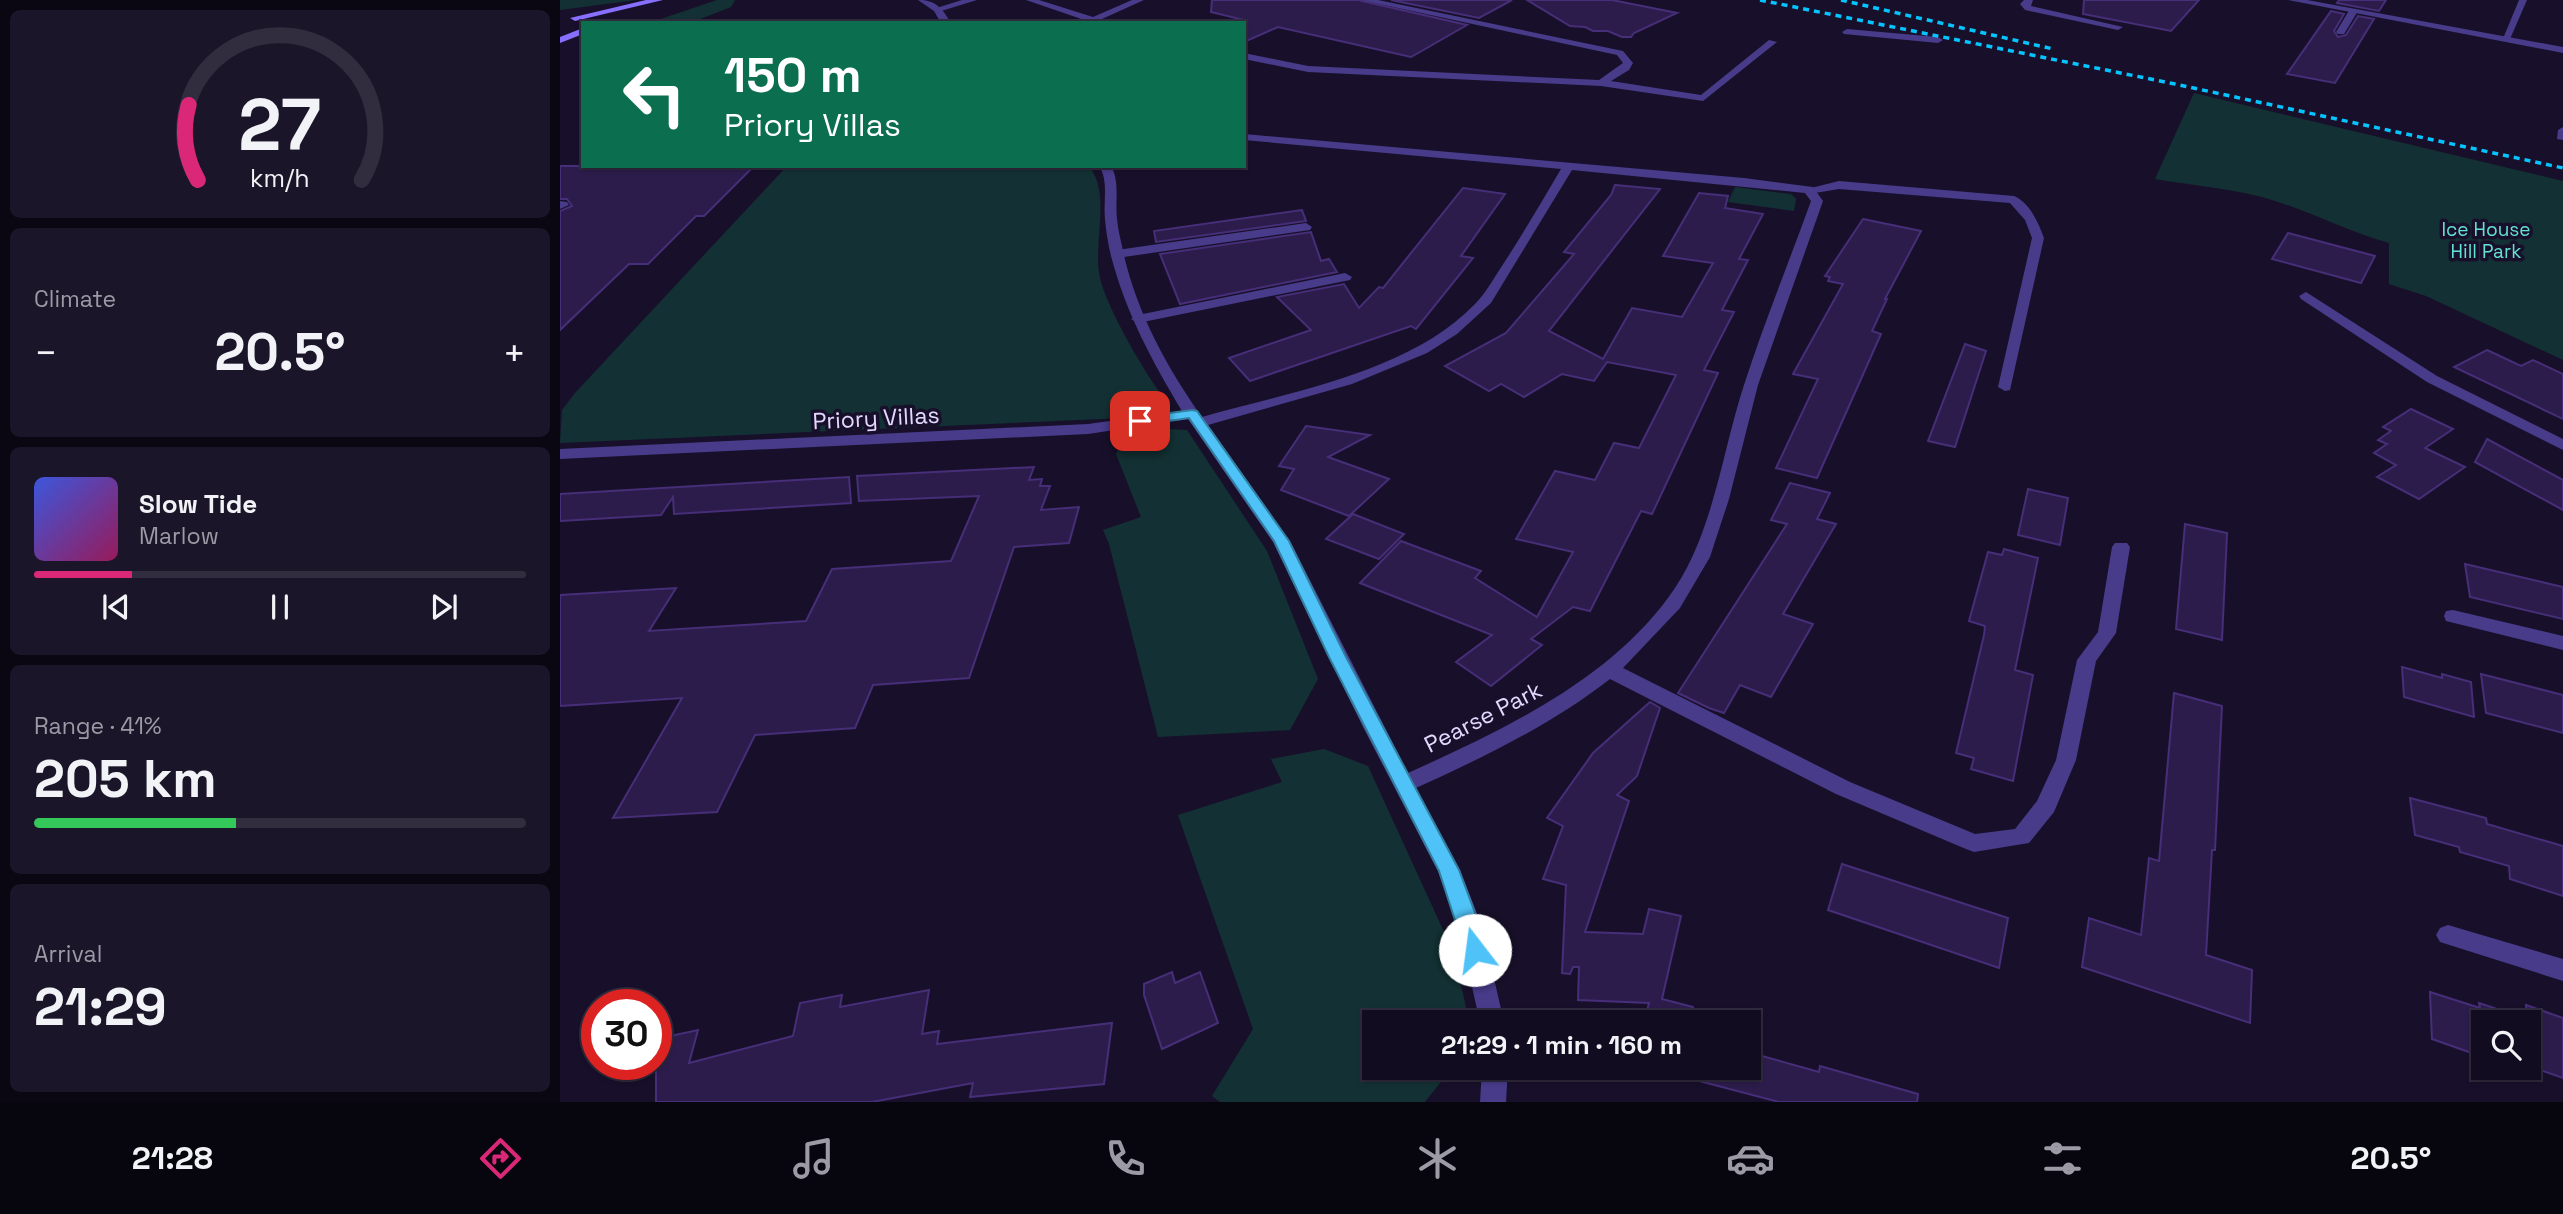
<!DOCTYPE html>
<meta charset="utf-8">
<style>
:root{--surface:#120c20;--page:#1b1529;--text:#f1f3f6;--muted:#9c9ba5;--line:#312c3e;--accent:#db2777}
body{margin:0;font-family:"Space Grotesk",sans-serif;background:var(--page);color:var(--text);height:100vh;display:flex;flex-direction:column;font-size:26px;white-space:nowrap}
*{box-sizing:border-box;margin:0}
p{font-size:23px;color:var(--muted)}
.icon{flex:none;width:38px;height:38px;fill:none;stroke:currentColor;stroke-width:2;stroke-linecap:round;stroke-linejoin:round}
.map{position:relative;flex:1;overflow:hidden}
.side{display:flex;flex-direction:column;gap:10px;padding:10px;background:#0a0712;width:560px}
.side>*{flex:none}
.hud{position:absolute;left:21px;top:21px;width:665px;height:147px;border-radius:0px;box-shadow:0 2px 5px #0004,0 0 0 2px var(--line);background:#0b6e4f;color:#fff;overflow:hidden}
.fabs{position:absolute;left:1911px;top:1010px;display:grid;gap:14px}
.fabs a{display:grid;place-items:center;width:70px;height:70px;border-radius:0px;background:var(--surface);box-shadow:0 2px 5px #0004,0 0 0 2px var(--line);font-size:35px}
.speed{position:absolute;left:21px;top:989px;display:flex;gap:14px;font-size:35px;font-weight:700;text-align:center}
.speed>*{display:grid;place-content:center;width:91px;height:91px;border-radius:50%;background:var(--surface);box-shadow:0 2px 5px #0004,0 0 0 2px var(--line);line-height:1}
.speed .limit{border:10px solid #d22;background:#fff;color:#111}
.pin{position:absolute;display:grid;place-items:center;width:60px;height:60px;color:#fff;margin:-30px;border-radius:14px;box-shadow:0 4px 10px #0006}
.me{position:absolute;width:77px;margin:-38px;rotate:345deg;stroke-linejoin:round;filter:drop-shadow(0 0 5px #0008)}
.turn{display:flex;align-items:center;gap:24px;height:147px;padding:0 28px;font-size:32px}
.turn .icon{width:91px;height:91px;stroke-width:2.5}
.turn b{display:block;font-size:49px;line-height:60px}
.big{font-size:52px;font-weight:700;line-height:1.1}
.side .widget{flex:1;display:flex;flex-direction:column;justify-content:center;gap:10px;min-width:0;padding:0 24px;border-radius:10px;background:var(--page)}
.side .dial{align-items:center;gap:0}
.dial svg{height:182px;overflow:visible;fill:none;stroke:var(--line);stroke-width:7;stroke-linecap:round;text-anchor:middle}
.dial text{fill:var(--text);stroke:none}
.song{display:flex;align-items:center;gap:21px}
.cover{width:84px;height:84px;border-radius:10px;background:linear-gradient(135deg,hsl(230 70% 55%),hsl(330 70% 35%))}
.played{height:7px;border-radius:4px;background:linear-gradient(90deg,var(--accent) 20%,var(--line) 20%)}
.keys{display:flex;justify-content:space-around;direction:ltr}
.heat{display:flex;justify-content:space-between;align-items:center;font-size:38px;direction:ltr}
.charge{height:10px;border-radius:5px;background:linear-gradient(90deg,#34c759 41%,var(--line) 0)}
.trip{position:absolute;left:802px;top:1010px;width:399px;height:70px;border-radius:0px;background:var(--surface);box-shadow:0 2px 5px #0004,0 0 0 2px var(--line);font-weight:700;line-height:70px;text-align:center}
.tabs{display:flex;height:112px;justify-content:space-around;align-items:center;background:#07050d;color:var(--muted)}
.tabs .icon{width:49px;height:49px}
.tabs .active{color:var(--accent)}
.tabs b{font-size:32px;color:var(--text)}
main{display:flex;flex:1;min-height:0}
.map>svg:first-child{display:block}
.green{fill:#133134}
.building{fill:#2c1c4b;stroke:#462e78;stroke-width:2}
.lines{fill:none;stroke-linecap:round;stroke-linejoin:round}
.service{fill:#483b8a;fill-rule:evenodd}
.minor{fill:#483b8a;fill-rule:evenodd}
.tertiary{fill:#483b8a;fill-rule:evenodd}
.secondary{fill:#8770ff;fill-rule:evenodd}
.rail{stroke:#05c4ff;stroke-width:3.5;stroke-dasharray:6 5;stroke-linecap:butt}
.route{fill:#4fc3f7;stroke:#337fa1;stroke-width:2}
.labels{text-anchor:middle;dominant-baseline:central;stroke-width:7;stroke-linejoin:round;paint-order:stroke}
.far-park-label{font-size:19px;fill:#62e2d4;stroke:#18102a}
.street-label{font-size:23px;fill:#e3d9ff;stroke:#18102a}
</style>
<main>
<section class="side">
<div class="widget dial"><svg viewBox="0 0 100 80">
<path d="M14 69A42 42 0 1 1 86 69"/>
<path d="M14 69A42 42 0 0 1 10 36" stroke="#db2777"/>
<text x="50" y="56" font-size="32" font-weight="700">27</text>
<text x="50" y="72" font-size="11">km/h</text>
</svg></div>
<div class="widget"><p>Climate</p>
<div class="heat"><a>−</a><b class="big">20.5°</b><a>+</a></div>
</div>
<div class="widget">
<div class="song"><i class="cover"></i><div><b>Slow Tide</b><p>Marlow</p></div></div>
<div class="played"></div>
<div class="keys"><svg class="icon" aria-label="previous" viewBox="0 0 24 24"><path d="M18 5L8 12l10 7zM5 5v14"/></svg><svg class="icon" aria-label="pause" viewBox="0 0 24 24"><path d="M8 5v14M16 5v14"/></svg><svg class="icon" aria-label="next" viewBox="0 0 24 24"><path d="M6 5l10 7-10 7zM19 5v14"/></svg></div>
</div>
<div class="widget"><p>Range · 41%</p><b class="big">205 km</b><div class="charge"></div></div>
<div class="widget"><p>Arrival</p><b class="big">21:29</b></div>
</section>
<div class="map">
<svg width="2003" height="1102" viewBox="0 0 2003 1102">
<rect width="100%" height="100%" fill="#18102a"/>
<g class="green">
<path d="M0,0h76l-76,10z"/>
<path d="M157,0h18l-4,7 -41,16h-41z"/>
<path d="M1634,93l369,88v179l-137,-64 -37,-12v-41c-43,-12 -83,-34 -127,-46 -35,-9 -72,-12 -107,-18z"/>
<path d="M227,166h302c23,30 3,77 11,112 6,28 43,92 61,116l-1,9 -13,10 -24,5 -563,25 2,-33 13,-17z"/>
<path d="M1175,187l56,7 5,5 -2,12 -66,-9z"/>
<path d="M590,428l37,2 80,121 51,128 -28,51 -132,7 -49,-193 -6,-14 38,-13 -25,-63 9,-18z"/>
<path d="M764,749l44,17 87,190 14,66h-95v46h78l-27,34h-205l-8,-6 41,-67 -75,-214 104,-33 -11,-23z"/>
</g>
<g class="building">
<path d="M652,0h146l109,25 -56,32 -133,-30 -34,15v-22l-33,-8z"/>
<path d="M831,0h121l-33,18z"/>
<path d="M967,0h85l65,13 -43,20 -3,4h-9l-14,-6h-15l-8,-4 -15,-1z"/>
<path d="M1524,0h115l-28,31 -88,-17z"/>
<path d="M1779,0h47l-7,11 -42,-8z"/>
<path d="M1771,11l13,3 -10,17 4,6 8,-2 12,-19 16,3 -39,64 -48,-9z"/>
<path d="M0,166h194l-50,50h-8l-48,48h-19l-69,66v-119l12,-5 -5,-7h-7z"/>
<path d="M1055,185l45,4 -111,142 54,28 29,-51 50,9 31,-54 -50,-7 36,-63 29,3 -3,12 38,6 -24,45 9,1 -26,50 12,2 -30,58 14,3 -66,141 -11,-3 -51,100 -17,-4 -42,32 11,6 -51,41 -35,-24 36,-27 -132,-52 41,-42 80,30 -6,7 62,39 36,-65 -57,-13 39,-68 40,9 19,-37 25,5 37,-73 -69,-13 -13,19 -32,-7 -38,23 -23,-13 -12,7 -44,-25 61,-33 68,-79 -10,-2 47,-57z"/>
<path d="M903,188l42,6 -44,62 12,2 -57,71 -5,-3 -161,55 -21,-23 82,-28 -34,-33 67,-13 15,24 20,-21 4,1z"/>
<path d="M742,210l4,11 -150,21 -2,-11z"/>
<path d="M1303,219l58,12 -36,68h2l-15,32 9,3 -64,144 -41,-10 42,-89 -25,-5 50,-90 -15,-3 2,-4 -5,-1z"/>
<path d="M751,232l10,29 8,-2 8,13 -157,32 -20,-50z"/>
<path d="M1728,233l87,23 -14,27 -89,-24z"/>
<path d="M1405,344l21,7 -31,96 -27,-6z"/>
<path d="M1927,350l34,16 12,-6 30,14v45l-109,-52z"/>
<path d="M1851,409l42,20 -28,19 40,19 -46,32 -42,-22 19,-12 -22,-12 13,-9 -9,-4 13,-9 -8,-4z"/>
<path d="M746,426l64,9 -42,22 61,22 -40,37 -68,-26 13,-21 -15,-3z"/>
<path d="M1927,439l76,41v30l-88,-48z"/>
<path d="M474,467l-5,13 13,-1 -2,7h10l-9,24 38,-3 -10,36 -55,4 -45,131 -96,7 -18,43 -100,7 -38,77 -104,6 69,-120 -122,8v-111l116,-7 -27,43 157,-10 26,-52 119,-8 28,-65 -120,5 -2,-25z"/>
<path d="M289,477l2,26 -177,11 -1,-17 -12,18 -101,6v-27z"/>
<path d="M1230,483l40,10 -13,26 19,5 -53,90 30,10 -42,73 -31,-12 -16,28 -15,-5 -31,-15 109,-169 -16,-4z"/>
<path d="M1468,489l40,9 -8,47 -42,-10z"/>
<path d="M793,514l51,20 -25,25 -53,-20z"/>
<path d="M1625,524l42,9 -5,107 -46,-11z"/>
<path d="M1444,549l34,9 -23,112 18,5 -20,106 -42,-12 3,-11 -18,-5 28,-118 1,-9 -16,-5 19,-69 14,3z"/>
<path d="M1905,564l98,23v32l-93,-22z"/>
<path d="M1842,667l40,11v-4l29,8 3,35 -70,-20z"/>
<path d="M1921,674l82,21v38l-77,-20z"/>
<path d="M1614,693l48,13 -7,144h-3l-6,105 46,15 -2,53 -168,-56 7,-49 52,17 8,-77 10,3z"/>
<path d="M1090,702l10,6 -23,68 -20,19 12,6 -44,131 58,2 6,-25 32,7 -19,83 31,8 -4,15h-45l5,-19 -71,-3 1,-33h-6l-3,7 -8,-1 4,-88 -23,-6 20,-53 -16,-8 46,-65z"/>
<path d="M1850,798l76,20 1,6 76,22v50l-53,-17 -1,-13 -49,-14 -1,-5 -44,-12z"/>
<path d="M1282,864l166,54 -9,50 -171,-58z"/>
<path d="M612,972l3,11 25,-11 18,51 -56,26 -18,-54v-11z"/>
<path d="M369,990l-7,44 17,-3 -2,13 175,-21 -8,61 -134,13 3,-14 -101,19h-216v-63l42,-9 -9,33 104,-27 7,-33 42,-8 -2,12z"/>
<path d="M1870,992l50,16 -1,-5 48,16 -1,-14 37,13v60l-34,-12v-44h-46v35l-51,-18z"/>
<path d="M1188,1052l71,20 1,-6 98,28 -1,8h-138l-95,-25 1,-9h63z"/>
</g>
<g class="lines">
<g class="service">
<path d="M402,0h15l-39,12 -5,-3z"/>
<path d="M466,0h13l54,17 39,-17h12l-51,23z"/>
<path d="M801,0h17l245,51 10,12 -4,7 -18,11 90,14 68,-55 8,2 -74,59 -102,-15 -293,-14 -64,-13v-6l64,13 291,14 24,-17 -6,-8z"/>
<path d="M1464,0h9l-2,6 92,21 -5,3 -93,-20 -5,-6z"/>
<path d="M1790,9l8,2 -14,23h-6l-2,-2z"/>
<path d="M1287,29l91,8 5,3 -5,3 -94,-9 -2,-2z"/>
<path d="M2003,127v13l-6,-1 1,-9z"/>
<path d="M1279,181l175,15c16,7 24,26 30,42l-34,152 -5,1 -7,-4 34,-149 -7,-18 -15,-17 -171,-14 -30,5 -6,-4z"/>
<path d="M0,201l7,1 2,3 -9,4z"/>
<path d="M746,223l6,4 -2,3 -193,28 -6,-4 6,-4z"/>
<path d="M785,273l7,4 -2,3 -212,43 -7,-4 7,-4z"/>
</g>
<g class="minor">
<path d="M358,0c18,0 24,8 33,23h-10l-7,-12z"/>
<path d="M1959,0h8l-17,39 -8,2z"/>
<path d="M684,134l500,44 69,9 10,14 -65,184 -29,114 -19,58 -30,51 -57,60 227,114 125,52 40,-5 22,-28 19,-41 21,-100 21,-28 14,-85 3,-4h12l3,4 -14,86 -20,28 -20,99 -22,52 -25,31 -55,9 -8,-3 -130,-55 -226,-115c-59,46 -126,78 -194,109l44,82 22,56 22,96h-24l-22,-96 -20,-55 -75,-144 -90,-185 -85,-123 -100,15 -528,25v-10l528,-25 94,-13c-30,-50 -56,-98 -71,-155 -3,-12 -5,-25 -6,-37 -2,-18 4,-38 -6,-53h12c9,15 4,36 6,53 1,11 4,22 6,32 13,60 44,117 79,166 88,-25 208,-45 273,-113 10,-10 17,-23 25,-35 21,-32 41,-66 61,-100l-317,-29zM1012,170l233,23 6,8c-22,61 -47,122 -67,184 -23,70 -31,153 -76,213 -62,84 -167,133 -260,175l-118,-232 -82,-116 144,-41 75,-31 30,-19 34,-31z"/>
<path d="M1746,292l131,84 126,63v11l-136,-68 -126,-83 -2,-3z"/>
<path d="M1893,610l110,26v14l-117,-29 -2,-5 2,-5z"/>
<path d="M1888,925l115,34v22l-123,-39 -4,-7 4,-7z"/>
<path d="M922,1068h26l-2,34h-26z"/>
</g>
<path class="tertiary" d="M1728,0h19l256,47v6z"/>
<g class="secondary">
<path d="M86,0h17l-88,21 -5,-3z"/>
<path d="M23,28v6l-23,9v-6z"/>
</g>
<g class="rail">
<path d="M1200,0l415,84 388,84"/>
<path d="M1281,0l212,49"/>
</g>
</g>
<path class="route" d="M632,410l5,1 92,130 57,116 113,213 21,56 6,24 -3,7 -8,3 -8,-3 -28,-86 -110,-214 -55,-116 -85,-123 -49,7 -7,-4 7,-4z"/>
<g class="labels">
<g class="far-park-label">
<text x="1926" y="229">Ice House<tspan x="1926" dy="22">Hill Park</tspan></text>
</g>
<g class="street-label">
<text transform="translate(316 418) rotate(-3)">Priory Villas</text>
<text transform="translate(923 717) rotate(-27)">Pearse Park</text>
</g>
</g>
</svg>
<div class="fabs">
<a><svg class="icon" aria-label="search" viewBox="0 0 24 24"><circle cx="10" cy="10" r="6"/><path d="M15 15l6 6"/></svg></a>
</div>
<div class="speed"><div class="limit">30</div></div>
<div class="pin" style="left:580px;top:421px;background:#d93025"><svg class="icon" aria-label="arrive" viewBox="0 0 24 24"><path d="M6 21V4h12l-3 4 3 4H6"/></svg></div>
<svg class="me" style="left:915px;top:950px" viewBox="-20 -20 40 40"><circle r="19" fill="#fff"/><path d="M0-13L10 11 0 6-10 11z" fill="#4fc3f7"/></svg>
<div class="trip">21:29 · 1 min · 160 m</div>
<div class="hud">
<div class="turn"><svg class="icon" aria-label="left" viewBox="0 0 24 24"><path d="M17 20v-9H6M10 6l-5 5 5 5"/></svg><div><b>150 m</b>Priory Villas</div></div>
</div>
</div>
</main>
<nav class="tabs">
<b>21:28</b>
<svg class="icon active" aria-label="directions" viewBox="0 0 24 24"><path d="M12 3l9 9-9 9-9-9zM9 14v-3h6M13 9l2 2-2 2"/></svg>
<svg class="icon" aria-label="music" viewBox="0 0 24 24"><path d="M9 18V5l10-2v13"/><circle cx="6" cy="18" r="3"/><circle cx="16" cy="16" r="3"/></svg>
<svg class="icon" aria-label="phone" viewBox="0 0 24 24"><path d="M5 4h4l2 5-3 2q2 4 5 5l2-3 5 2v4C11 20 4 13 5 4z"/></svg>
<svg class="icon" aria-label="climate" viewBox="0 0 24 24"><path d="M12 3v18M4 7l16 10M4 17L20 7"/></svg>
<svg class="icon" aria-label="car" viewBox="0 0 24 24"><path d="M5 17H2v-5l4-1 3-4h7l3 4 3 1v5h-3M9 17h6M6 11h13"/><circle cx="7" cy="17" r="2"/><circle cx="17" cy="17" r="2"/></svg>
<svg class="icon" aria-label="filters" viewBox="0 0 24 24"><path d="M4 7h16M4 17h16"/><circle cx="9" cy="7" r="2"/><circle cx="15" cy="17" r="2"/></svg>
<b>20.5°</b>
</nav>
